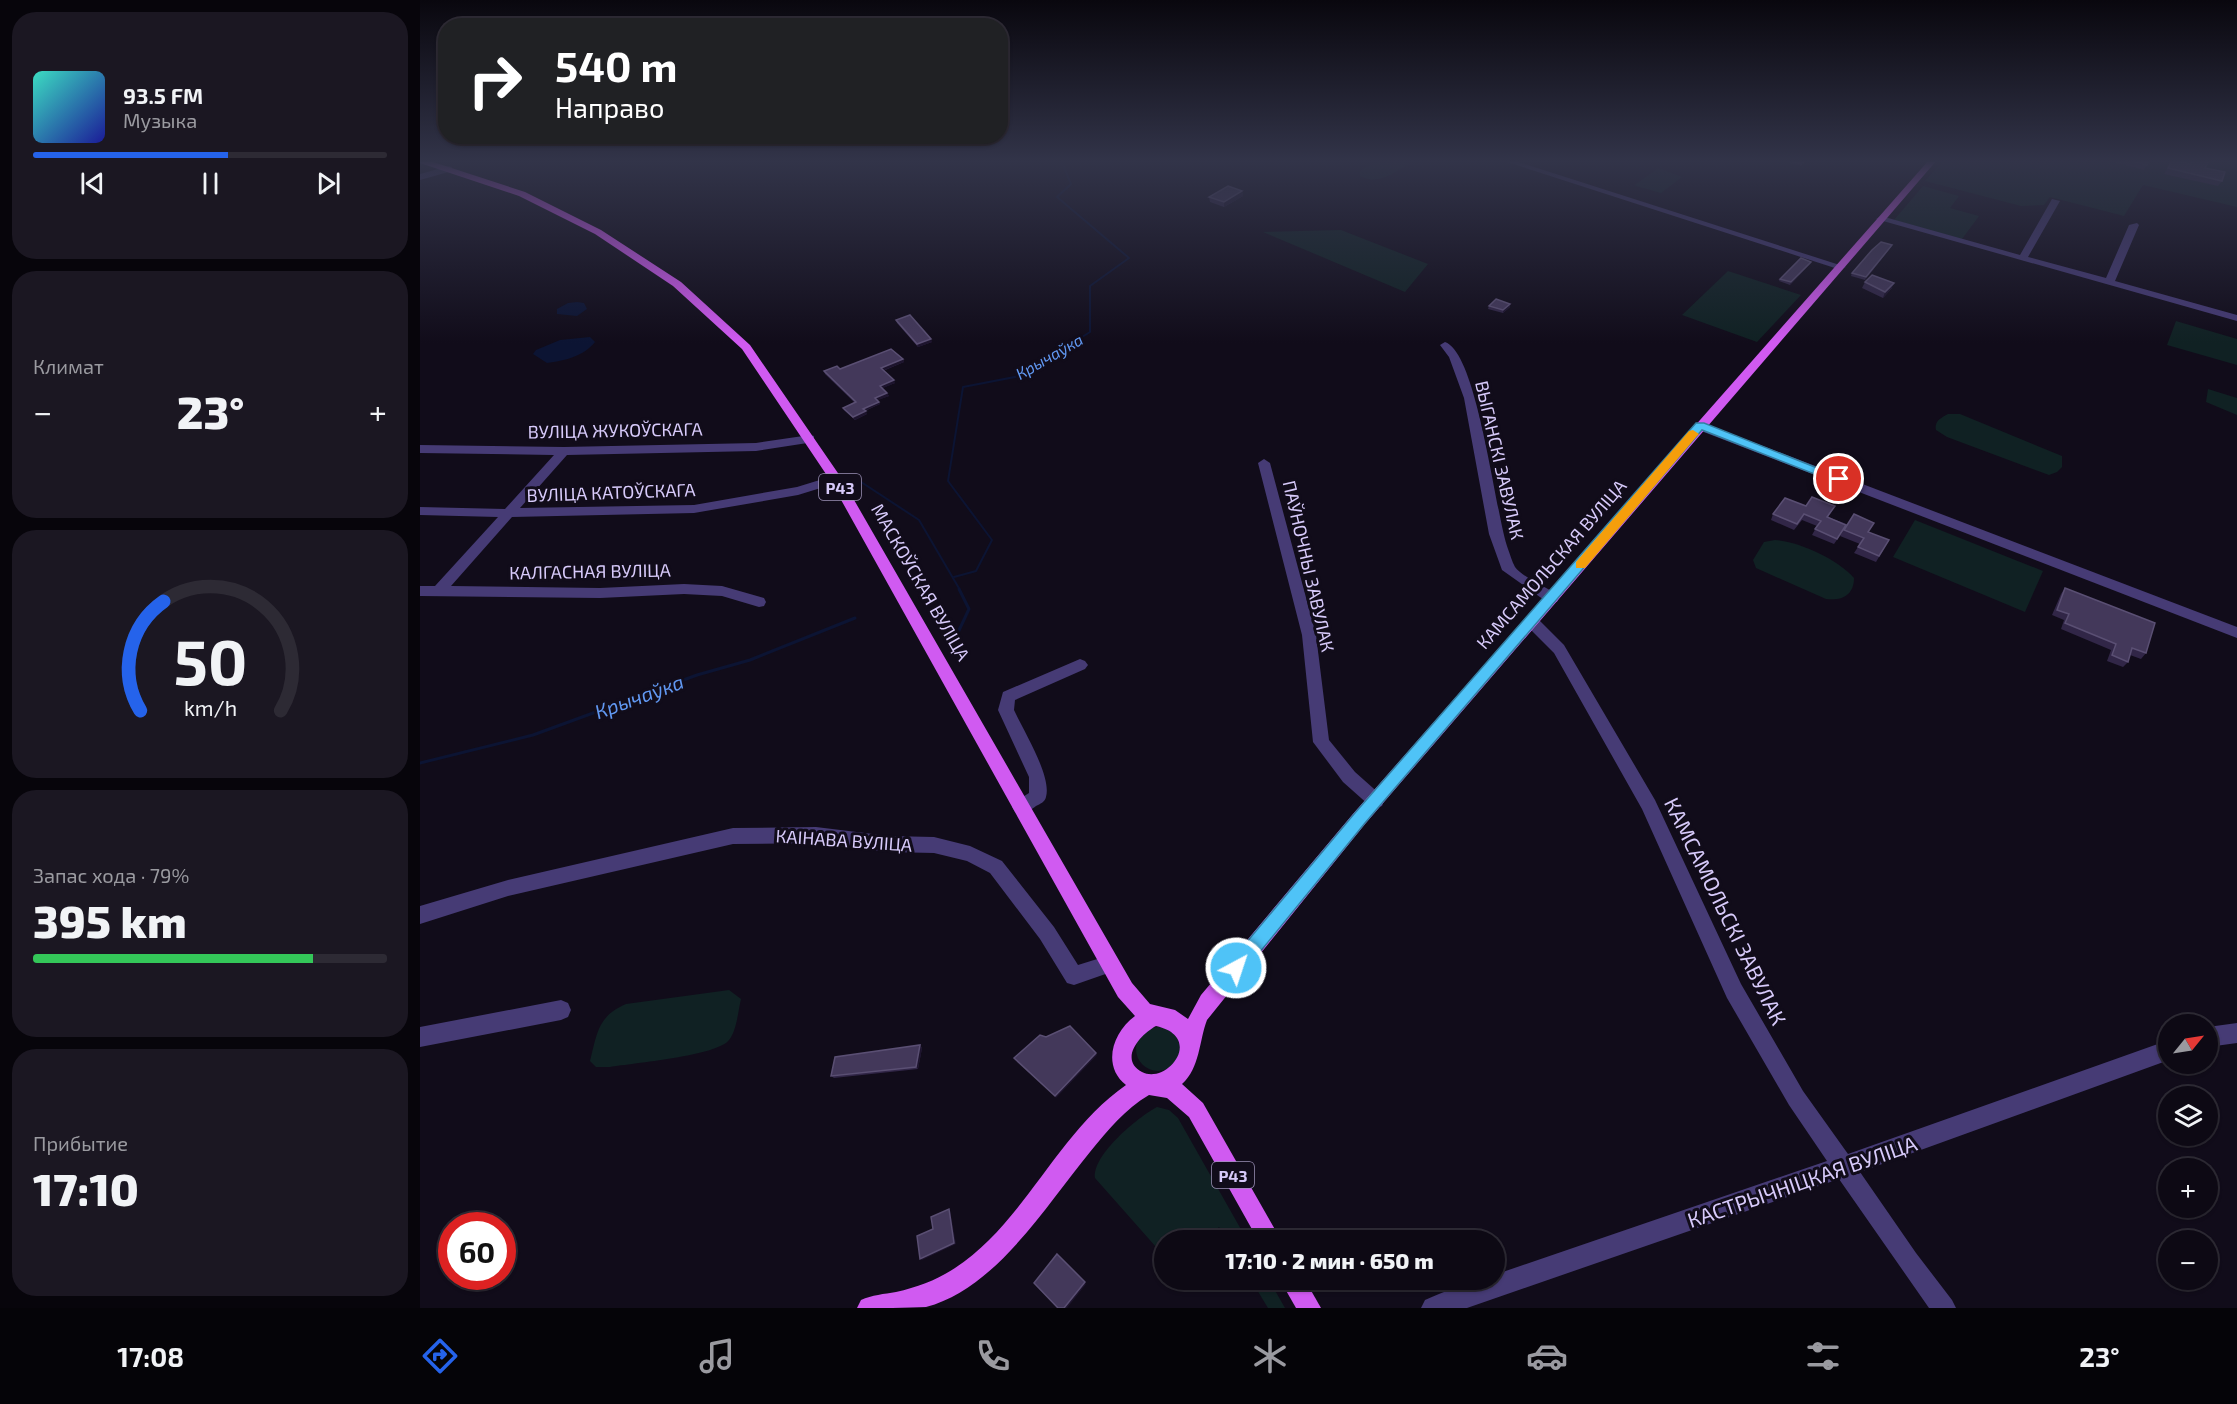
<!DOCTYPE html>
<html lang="ru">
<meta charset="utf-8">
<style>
:root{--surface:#0d0914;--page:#1b1722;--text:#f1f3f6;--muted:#9a9aa0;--line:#2d2a34;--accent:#2563eb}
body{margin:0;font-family:"Exo 2",sans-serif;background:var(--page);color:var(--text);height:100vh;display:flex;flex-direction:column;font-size:22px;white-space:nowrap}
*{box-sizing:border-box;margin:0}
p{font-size:20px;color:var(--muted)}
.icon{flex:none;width:33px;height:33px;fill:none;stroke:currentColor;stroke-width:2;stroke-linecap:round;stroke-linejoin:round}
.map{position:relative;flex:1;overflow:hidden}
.panel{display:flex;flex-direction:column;gap:12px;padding:12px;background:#07050b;width:420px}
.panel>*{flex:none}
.banner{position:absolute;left:18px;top:18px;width:570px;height:126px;border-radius:24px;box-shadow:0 2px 4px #0004,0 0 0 2px var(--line);background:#202124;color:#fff;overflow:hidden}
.needle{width:39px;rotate:60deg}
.controls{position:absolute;left:1738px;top:1014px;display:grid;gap:12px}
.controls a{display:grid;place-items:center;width:60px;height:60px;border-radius:50%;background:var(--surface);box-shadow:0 2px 4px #0004,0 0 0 2px var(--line);font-size:30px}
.speed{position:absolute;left:18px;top:1212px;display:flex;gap:12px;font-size:30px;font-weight:700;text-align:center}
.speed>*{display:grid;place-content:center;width:78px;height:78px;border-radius:50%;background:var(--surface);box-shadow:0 2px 4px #0004,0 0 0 2px var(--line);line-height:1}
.speed .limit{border:9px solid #d22;background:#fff;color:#111}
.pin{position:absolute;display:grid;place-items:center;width:51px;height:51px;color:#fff;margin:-26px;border:3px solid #fff;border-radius:50%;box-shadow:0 2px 6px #0007}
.me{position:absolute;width:66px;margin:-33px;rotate:40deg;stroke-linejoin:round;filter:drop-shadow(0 0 4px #0008)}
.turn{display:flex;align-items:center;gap:21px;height:126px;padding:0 18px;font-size:27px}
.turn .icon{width:78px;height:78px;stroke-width:2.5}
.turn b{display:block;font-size:42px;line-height:51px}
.big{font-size:45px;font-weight:800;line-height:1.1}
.panel .card{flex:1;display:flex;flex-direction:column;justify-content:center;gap:9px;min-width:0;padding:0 21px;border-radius:24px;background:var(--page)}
.panel .dial{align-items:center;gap:0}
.dial svg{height:156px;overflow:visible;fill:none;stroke:var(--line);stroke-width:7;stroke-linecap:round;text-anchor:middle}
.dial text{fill:var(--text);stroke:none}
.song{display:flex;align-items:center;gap:18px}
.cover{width:72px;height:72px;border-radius:9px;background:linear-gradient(135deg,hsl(170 70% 55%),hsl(240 70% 35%))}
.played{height:6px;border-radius:3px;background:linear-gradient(90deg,var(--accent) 55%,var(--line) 55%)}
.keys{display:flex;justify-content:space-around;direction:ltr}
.heat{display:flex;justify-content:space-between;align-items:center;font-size:33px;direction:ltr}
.charge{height:9px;border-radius:4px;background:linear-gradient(90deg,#34c759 79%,var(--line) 0)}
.trip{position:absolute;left:734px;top:1230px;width:351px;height:60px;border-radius:30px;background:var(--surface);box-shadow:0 2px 4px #0004,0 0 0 2px var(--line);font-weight:800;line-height:60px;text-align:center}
.menu{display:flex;height:96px;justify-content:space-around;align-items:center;background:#050408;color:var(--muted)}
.menu .icon{width:42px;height:42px}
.menu .on{color:var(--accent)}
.menu b{font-size:27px;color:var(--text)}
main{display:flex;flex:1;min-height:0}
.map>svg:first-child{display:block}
.green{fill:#102123}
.water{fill:#0c1433}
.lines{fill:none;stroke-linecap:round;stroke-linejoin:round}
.stream-far1{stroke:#0c1433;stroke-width:2}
.stream{stroke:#0c1433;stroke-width:3}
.minor{fill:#463b75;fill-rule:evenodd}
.major{fill:#d05af1;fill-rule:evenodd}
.wall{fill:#312647}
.shaded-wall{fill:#1d142d}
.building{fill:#43385a;stroke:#5a4f73;stroke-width:1.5}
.route{fill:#4fc3f7;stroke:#337fa1;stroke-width:1.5}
.slow{fill:#f59e0b}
.labels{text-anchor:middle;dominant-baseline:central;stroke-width:6;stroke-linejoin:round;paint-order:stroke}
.far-water-label{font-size:16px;font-style:italic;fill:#6198f2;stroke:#110c1a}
.shield{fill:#110c1a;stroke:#9c91b7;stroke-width:1.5}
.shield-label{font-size:16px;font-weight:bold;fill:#d7cafa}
.street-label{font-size:18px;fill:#d7cafa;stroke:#110c1a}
.water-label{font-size:20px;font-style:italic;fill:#6198f2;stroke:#110c1a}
.near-street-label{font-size:21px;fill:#d7cafa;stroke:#110c1a}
</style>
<main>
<section class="panel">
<div class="card">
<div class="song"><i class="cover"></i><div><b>93.5 FM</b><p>Музыка</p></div></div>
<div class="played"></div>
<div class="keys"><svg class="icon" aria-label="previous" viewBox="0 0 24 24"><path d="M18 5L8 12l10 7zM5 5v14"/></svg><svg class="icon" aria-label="pause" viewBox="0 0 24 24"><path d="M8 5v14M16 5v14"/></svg><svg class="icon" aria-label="next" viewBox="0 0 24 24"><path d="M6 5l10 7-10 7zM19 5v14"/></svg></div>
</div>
<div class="card"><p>Климат</p>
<div class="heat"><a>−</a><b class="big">23°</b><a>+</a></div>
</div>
<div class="card dial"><svg viewBox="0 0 100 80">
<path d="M14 69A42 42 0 1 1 86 69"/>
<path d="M14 69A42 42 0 0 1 26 13" stroke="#2563eb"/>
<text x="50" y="56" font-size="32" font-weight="700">50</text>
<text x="50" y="72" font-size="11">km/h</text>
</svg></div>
<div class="card"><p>Запас хода · 79%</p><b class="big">395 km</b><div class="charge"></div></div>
<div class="card"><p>Прибытие</p><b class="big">17:10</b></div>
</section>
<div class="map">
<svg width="1817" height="1308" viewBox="0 0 1817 1308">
<rect width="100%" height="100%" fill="#110c1a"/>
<g class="green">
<path d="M959,160h36c-16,9 -35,27 -55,16v-5z"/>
<path d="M1524,160h293v47l-94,-22 -19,31 -74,-19 -6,8 -23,1 -96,-25z"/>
<path d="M1238,168l24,9 -21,16 -25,-7 -1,-1z"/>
<path d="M1503,186l36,10 -9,12 29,8 -17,23 -68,-19z"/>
<path d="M921,230l87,34 -23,28 -142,-60z"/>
<path d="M1308,271l73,24 -44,47 -75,-27z"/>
<path d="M1756,321l61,18v26l-70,-20z"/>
<path d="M1788,389l29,9v17l-31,-13z"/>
<path d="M1528,414h12l102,42v11l-5,5 -8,3 -102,-38 -11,-7c-2,-9 5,-12 12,-16z"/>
<path d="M1495,520l128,51 -18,41 -132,-55z"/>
<path d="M1355,540c25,2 62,19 79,38 0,17 -12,23 -28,21l-70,-31 -3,-8 11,-18z"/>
<path d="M309,990l12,9c-3,12 -4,31 -12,41 -12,16 -96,23 -119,27h-14l-6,-6c7,-28 8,-45 36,-57z"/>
<circle cx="738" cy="1049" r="22"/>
<path d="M737,1107l12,3 9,8 69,122h-20l-8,-13 -13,13h-42v16l-69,-78c-3,-23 43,-61 62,-71z"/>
<path d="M831,1280h18l16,28h-17z"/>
</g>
<g class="water">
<path d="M157,302l7,1 3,6 -10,7 -20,-2v-5l11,-6z"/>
<path d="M170,337l5,5c-11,14 -31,19 -48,21l-14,-9 3,-4 24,-10z"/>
</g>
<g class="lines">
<g class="stream-far1">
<path d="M435,478l64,42 41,70"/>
<path d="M534,577l22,-6 16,-31 -44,-59 15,-94 57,-11 70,-44v-46l39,-28 -72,-61 14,-13 -10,-24"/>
</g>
<g class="stream">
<path d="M535,649l-1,-8 15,-32 -10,-20"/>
<path d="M0,763l113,-28 164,-60 53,-15 105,-42"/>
</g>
<g class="minor">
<path d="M1081,160h11l334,107 -8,2z"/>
<path d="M29,166l3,1v4l-32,9v-6z"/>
<path d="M1632,199l8,2 -32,56 78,21 23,-53 8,-2 2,2 -24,56 122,34v6l-361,-102 5,-3 139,39z"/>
<path d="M1025,342c33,11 50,171 63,207 2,5 4,13 7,18 6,9 32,21 42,27l2,4 -2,4h-10l-45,-32 -13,-36 -25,-136 -15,-41 -9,-12z"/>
<path d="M1280,422l537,205v11l-541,-209v-6z"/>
<path d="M390,435l4,1v6l-58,9 -189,4 -47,53 174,-3 103,-18 39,-12 6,4 -2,3 -42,13 -104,18 -182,4 -61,69 149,2 84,-4 38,2 42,12 2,4 -2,4 -5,1 -37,-11 -38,-2 -84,4 -180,-2v-10h15l63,-69 -78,-2v-8l85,2 49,-54 -134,-2v-8l144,2 192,-4z"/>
<path d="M844,459l6,4 46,172 13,105 26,32 27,24 2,5 -2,5 -6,2 -6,-2 -27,-24 -30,-40 -11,-107 -44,-172z"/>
<path d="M1112,617l5,1 27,27 91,155 86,184 62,107 45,63 321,-114v20l-309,112 56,81 36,47 4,8h-27l-90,-129 -372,129h-46l4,-8c21,-9 46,-20 69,-20v-5l333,-114 -38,-56 -62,-107 -85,-189 -88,-156 -27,-27 -2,-4 2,-4z"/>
<path d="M660,659l5,2 3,4 -3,4 -70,31 -1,10c9,20 38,66 32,87 -1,5 -6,7 -10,9 -7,5 -12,9 -21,6l-3,-5 3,-5 14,-9v-16l-31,-67 5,-18z"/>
<path d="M396,827l73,9 45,1 36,9 32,15 52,66 24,38 32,-10 7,3 3,6 -3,6 -43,15 -7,-2 -27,-44 -50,-66 -23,-12 -33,-8 -45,-1 -73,-9 -83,1 -225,52 -88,28v-18l88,-26 225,-52z"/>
<path d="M141,1000l7,3 3,7 -3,7 -7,3 -141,27v-20z"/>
<path d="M1817,1023v20l-29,4v-20z"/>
</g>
<g class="major">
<path d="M0,160h7l98,32 76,38 80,52 69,63 92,134 290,504 18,21 25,6 13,9 13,-24 152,-181 576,-654h8l-572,664 -158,196c-8,21 -7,48 -25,64l21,19 78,137h-23l-69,-123 -22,-19 -18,-3c-24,14 -41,35 -59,57 -43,52 -94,137 -164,155 -18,1 -49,1 -69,1l4,-8c11,-5 23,-6 35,-8 22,-5 41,-12 59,-24 70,-46 102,-135 171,-183 -24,-19 -14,-52 9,-69l-17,-19 -288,-517 -88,-131 -69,-63 -78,-52 -76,-38 -99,-33zM736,1026c49,11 11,59 -14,46 -24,-13 -1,-38 14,-46z"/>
<path d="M860,1280h25l16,28h-25z"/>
</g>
</g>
<g class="wall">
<path d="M1362,160h25l-6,6 -19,-5z"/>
<path d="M1687,160h43l-6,10z"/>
<path d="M1752,160l18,4 2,-4h17l-4,8 17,13 -4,5 -54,-12z"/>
<path d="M822,191l1,5 -19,11 -14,-5 -1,-5z"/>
<path d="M1471,247l-26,33 -14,-4 1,-3z"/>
<path d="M1390,264l-20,21 -11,-4 1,-2z"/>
<path d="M1445,282l27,6 -9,10 -21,-10z"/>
<path d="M1069,306l21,1 -7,6 -15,-4z"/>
<path d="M476,320l36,22 -14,5 -21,-24z"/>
<path d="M483,359l1,3 -21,9 12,12 -13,5 7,8 -12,4 3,4 -15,7 2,3 -12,6 -11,-10 -1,-2 11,-6 -29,-28 -1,-3z"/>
<path d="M1386,506h29l-7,11 61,23 -13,22 -22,-9 6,-9 -20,-8 3,-5 -9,13 -22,-9 5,-9 -15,-6 -8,10 -23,-10 2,-6z"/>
<path d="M1645,588l81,65 -5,6 -11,-4 -2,7 -5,5 -16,-6 4,-11 -50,-21 3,-9 -12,-5 9,-21z"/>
<path d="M500,1045l2,3 -4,21 -84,9 -3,-2z"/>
</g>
<g class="shaded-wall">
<path d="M822,191l1,5 -19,11v-5z"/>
<path d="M1472,245l-1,2 -26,33 1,-3z"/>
<path d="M1391,262l-1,2 -20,21 1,-3z"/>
<path d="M1474,283l-2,5 -9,10 2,-6z"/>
<path d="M1090,304v3l-7,6v-3z"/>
<path d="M511,339l1,3 -14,5 -1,-3z"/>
<path d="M483,359l1,3 -22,9 -1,-3z"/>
<path d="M474,380l1,3 -14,6 -1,-3z"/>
<path d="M467,393l2,3 -13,5 -1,-3z"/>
<path d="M459,402l1,2 -16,7 -1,-2z"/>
<path d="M446,411l1,3 -12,6 -2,-3z"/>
<path d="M500,1045l2,3 -4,21 -2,-2z"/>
<path d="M676,1053l1,2 -41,43 -1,-2z"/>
<path d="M529,1209l1,1 6,34 -34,16 -2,-1z"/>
<path d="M637,1254l29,30 -19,24h-3z"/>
</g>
<g class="building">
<path d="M1366,160h20l-5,4z"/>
<path d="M1708,160h22l-3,5z"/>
<path d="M1752,160l18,4 3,-4h16l-4,8 20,4 -3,9 -54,-13z"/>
<path d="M808,186l14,5 -18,11 -15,-5z"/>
<path d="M1461,242l11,3 -26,32 -14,-4 20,-23z"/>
<path d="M1381,258l10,4 -20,20 -11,-3z"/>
<path d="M1452,275l22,8 -9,9 -20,-10z"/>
<path d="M1076,299l14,5 -7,6 -14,-4z"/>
<path d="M490,315l21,24 -14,5 -21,-24z"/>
<path d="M471,349l12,10 -22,9 13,12 -14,6 7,7 -12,5 4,4 -16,7 3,2 -13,6 -10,-9 13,-6 -32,-31 13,-5 3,3z"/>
<path d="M1392,497l23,9 -8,11 19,8 -9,14 -22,-10 6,-8 -17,-7 -7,10 -24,-10 12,-16 21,8z"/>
<path d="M1434,514l20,9 -6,9 21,8 -10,16 -21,-9 6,-9 -20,-8z"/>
<path d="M1645,588l90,35 -9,30 -14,-5 -4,14 -16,-7 4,-11 -51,-21 4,-9 -12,-4z"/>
<path d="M650,1026l26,27 -41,43 -41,-38 26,-23 6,2z"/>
<path d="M500,1045l-4,22 -85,9 4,-19z"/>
<path d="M529,1209l5,34 -34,16 -3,-23 16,-7 -2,-12z"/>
<path d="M637,1254l28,28 -21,26h-6l-24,-25z"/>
</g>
<linearGradient id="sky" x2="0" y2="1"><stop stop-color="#09070e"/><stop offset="0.47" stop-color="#323449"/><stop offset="1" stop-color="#323449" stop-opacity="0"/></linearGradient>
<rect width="1817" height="343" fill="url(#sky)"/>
<path class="route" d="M1276,423h8l141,56 -10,3 -133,-52 -337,393 -123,151 -6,3 -6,-3 -3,-6 3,-6 124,-148z"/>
<path class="slow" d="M1273,430l6,4 -2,2 -112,132h-9v-6l113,-131z"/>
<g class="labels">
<g class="far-water-label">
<text transform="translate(629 356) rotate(-30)">Крычаўка</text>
</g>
<g class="shield">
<rect x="399" y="474" width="42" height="26" rx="4.5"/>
<rect x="792" y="1162" width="42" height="26" rx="4.5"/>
</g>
<g class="shield-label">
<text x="420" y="487">Р43</text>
<text x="813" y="1175">Р43</text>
</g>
<g class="street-label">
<text transform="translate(195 430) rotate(-1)">ВУЛІЦА ЖУКОЎСКАГА</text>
<text transform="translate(1080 460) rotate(77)">ВЫГАНСКІ ЗАВУЛАК</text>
<text transform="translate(191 492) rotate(-2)">ВУЛІЦА КАТОЎСКАГА</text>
<text transform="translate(1131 564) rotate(-49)">КАМСАМОЛЬСКАЯ ВУЛІЦА</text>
<text transform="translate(889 566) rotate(77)">ПАЎНОЧНЫ ЗАВУЛАК</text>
<text transform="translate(170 571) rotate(-1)">КАЛГАСНАЯ ВУЛІЦА</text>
<text transform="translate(501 582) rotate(60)">МАСКОЎСКАЯ ВУЛІЦА</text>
<text transform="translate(424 840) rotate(4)">КАІНАВА ВУЛІЦА</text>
</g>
<g class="water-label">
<text transform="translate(219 696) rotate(-20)">Крычаўка</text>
</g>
<g class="near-street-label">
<text transform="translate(1306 911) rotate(64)">КАМСАМОЛЬСКІ ЗАВУЛАК</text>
<text transform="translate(1382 1181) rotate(-19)">КАСТРЫЧНІЦКАЯ ВУЛІЦА</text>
</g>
</g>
</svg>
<div class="controls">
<a><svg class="needle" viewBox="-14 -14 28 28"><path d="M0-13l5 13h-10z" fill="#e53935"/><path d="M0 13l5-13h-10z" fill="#9a9aa0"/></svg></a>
<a><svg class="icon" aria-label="layers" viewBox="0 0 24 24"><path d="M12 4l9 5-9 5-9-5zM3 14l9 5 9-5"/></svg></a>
<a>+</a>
<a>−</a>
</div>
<div class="speed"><div class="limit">60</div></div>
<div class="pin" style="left:1419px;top:479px;background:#d93025"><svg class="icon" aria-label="arrive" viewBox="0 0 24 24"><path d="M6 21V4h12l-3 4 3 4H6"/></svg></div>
<svg class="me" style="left:816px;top:968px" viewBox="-20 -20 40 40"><circle r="17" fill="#4fc3f7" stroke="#fff" stroke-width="3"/><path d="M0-11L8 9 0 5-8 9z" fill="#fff"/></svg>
<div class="trip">17:10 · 2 мин · 650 m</div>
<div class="banner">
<div class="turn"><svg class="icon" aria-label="right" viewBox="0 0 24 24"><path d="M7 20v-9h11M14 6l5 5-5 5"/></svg><div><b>540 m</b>Направо</div></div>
</div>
</div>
</main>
<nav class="menu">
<b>17:08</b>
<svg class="icon on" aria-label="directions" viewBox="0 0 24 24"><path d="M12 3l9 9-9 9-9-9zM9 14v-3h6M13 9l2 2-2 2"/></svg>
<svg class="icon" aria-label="music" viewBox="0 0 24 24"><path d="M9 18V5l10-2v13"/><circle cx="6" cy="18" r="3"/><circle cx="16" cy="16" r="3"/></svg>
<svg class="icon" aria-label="phone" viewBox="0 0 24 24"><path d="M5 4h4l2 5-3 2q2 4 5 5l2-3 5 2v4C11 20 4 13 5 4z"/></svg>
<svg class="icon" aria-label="climate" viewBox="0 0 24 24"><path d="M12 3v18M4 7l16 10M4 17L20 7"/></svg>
<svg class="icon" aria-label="car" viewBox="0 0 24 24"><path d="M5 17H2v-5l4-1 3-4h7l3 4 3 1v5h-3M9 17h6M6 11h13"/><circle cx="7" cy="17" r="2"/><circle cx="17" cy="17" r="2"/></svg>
<svg class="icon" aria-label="filters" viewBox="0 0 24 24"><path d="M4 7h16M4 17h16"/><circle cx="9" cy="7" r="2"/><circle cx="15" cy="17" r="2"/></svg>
<b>23°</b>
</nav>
